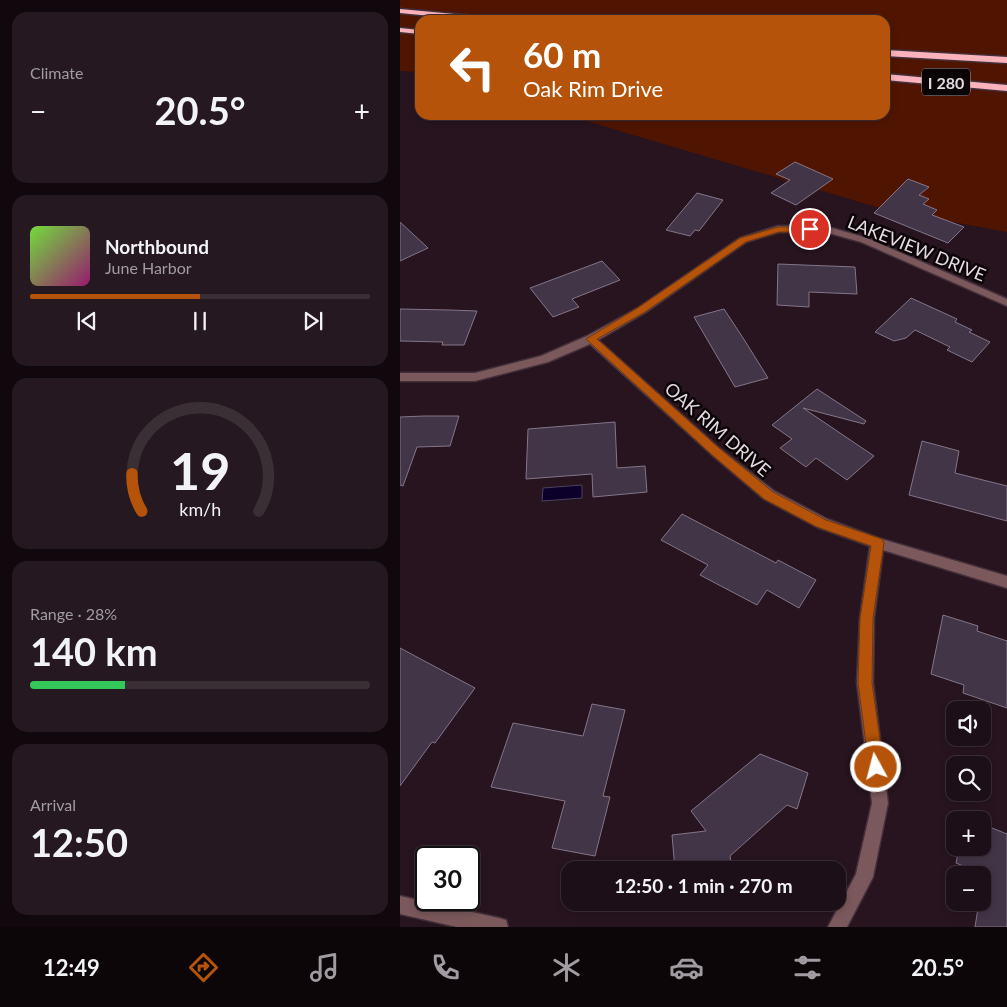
<!DOCTYPE html>
<meta charset="utf-8">
<style>
:root{--surface:#1d0f17;--page:#251820;--text:#f1f3f6;--muted:#a09ca1;--line:#3b2f36;--accent:#b45309}
body{margin:0;font-family:Lato,sans-serif;background:var(--page);color:var(--text);height:100vh;display:flex;flex-direction:column;font-size:19px;white-space:nowrap}
*{box-sizing:border-box;margin:0}
p{font-size:16px;color:var(--muted)}
.icon{flex:none;width:28px;height:28px;fill:none;stroke:currentColor;stroke-width:2;stroke-linecap:round;stroke-linejoin:round}
.map{position:relative;flex:1;overflow:hidden}
.panel{display:flex;flex-direction:column;gap:12px;padding:12px;background:#10080d;width:400px}
.panel>*{flex:none}
.top-card{position:absolute;left:15px;top:15px;width:475px;height:105px;border-radius:15px;box-shadow:0 2px 8px #0003,0 0 0 1px var(--line);background:#b45309;color:#fff;overflow:hidden}
.fabs{position:absolute;left:546px;top:701px;display:grid;gap:10px}
.fabs a{display:grid;place-items:center;width:45px;height:45px;border-radius:10px;background:var(--surface);box-shadow:0 2px 8px #0003,0 0 0 1px var(--line);font-size:25px}
.speed{position:absolute;left:15px;top:846px;display:flex;gap:10px;font-size:25px;font-weight:700;text-align:center}
.speed>*{display:grid;place-content:center;width:65px;height:65px;border-radius:50%;background:var(--surface);box-shadow:0 2px 8px #0003,0 0 0 1px var(--line);line-height:1}
.speed .limit{border:2px solid #111;border-radius:8px;background:#fff;color:#111}
.pin{position:absolute;display:grid;place-items:center;width:42px;height:42px;color:#fff;margin:-21px;border:2px solid #fff;border-radius:50%;box-shadow:0 1px 5px #0007}
.me{position:absolute;width:55px;margin:-28px;rotate:353deg;stroke-linejoin:round;filter:drop-shadow(0 0 4px #0008)}
.turn{display:flex;align-items:center;gap:18px;height:105px;padding:0 25px;font-size:22px}
.turn .icon{width:65px;height:65px;stroke-width:2.5}
.turn b{display:block;font-size:35px;line-height:42px}
.big{font-size:38px;font-weight:700;line-height:1.1}
.panel .card{flex:1;display:flex;flex-direction:column;justify-content:center;gap:8px;min-width:0;padding:0 18px;border-radius:15px;background:var(--page)}
.panel .dial{align-items:center;gap:0}
.dial svg{height:130px;overflow:visible;fill:none;stroke:var(--line);stroke-width:7;stroke-linecap:round;text-anchor:middle}
.dial text{fill:var(--text);stroke:none}
.song{display:flex;align-items:center;gap:15px}
.cover{width:60px;height:60px;border-radius:8px;background:linear-gradient(135deg,hsl(100 70% 55%),hsl(320 70% 35%))}
.played{height:5px;border-radius:2px;background:linear-gradient(90deg,var(--accent) 50%,var(--line) 50%)}
.keys{display:flex;justify-content:space-around;direction:ltr}
.heat{display:flex;justify-content:space-between;align-items:center;font-size:28px;direction:ltr}
.charge{height:8px;border-radius:4px;background:linear-gradient(90deg,#34c759 28%,var(--line) 0)}
.trip{position:absolute;left:161px;top:861px;width:285px;height:50px;border-radius:15px;background:var(--surface);box-shadow:0 2px 8px #0003,0 0 0 1px var(--line);font-weight:700;line-height:50px;text-align:center}
.tab-bar{display:flex;height:80px;justify-content:space-around;align-items:center;background:#0c0609;color:var(--muted)}
.tab-bar .icon{width:35px;height:35px}
.tab-bar .current{color:var(--accent)}
.tab-bar b{font-size:22px;color:var(--text)}
main{display:flex;flex:1;min-height:0}
.map>svg:first-child{display:block}
.green{fill:#501500}
.water{fill:#0c002a;stroke:#4d4160}
.building{fill:#423547;stroke:#84758a}
.lines{fill:none;stroke-linecap:round;stroke-linejoin:round}
.minor-casing{stroke:#422f3a;stroke-width:3}
.highway-casing{stroke:#422f3a;stroke-width:3}
.minor{fill:#7b585c;fill-rule:evenodd}
.highway{fill:#fbb3bb;fill-rule:evenodd}
.route{fill:#b45309;stroke:#753606}
.labels{text-anchor:middle;dominant-baseline:central;stroke-width:5;stroke-linejoin:round;paint-order:stroke}
.shield{fill:#0a0407;stroke:#a4989e;stroke-width:1}
.shield-label{font-size:16px;font-weight:bold;fill:#e6d8df}
.street-label{font-size:18px;fill:#e6d8df;stroke:#0a0407}
</style>
<main>
<section class="panel">
<div class="card"><p>Climate</p>
<div class="heat"><a>−</a><b class="big">20.5°</b><a>+</a></div>
</div>
<div class="card">
<div class="song"><i class="cover"></i><div><b>Northbound</b><p>June Harbor</p></div></div>
<div class="played"></div>
<div class="keys"><svg class="icon" aria-label="previous" viewBox="0 0 24 24"><path d="M18 5L8 12l10 7zM5 5v14"/></svg><svg class="icon" aria-label="pause" viewBox="0 0 24 24"><path d="M8 5v14M16 5v14"/></svg><svg class="icon" aria-label="next" viewBox="0 0 24 24"><path d="M6 5l10 7-10 7zM19 5v14"/></svg></div>
</div>
<div class="card dial"><svg viewBox="0 0 100 80">
<path d="M14 69A42 42 0 1 1 86 69"/>
<path d="M14 69A42 42 0 0 1 8 46" stroke="#b45309"/>
<text x="50" y="56" font-size="32" font-weight="700">19</text>
<text x="50" y="72" font-size="11">km/h</text>
</svg></div>
<div class="card"><p>Range · 28%</p><b class="big">140 km</b><div class="charge"></div></div>
<div class="card"><p>Arrival</p><b class="big">12:50</b></div>
</section>
<div class="map">
<svg width="607" height="927" viewBox="0 0 607 927">
<rect width="100%" height="100%" fill="#27141f"/>
<path class="green" d="M0,0h607v232l-124,-23 -317,-94h319v-95h-465v52l-20,-1z"/>
<path class="water" d="M182,485v13l-40,3 1,-13z"/>
<g class="building">
<path d="M395,162l38,17 -37,26 -25,-12 19,-13 -14,-6z"/>
<path d="M508,179l21,8 -10,8 10,4 -6,5 14,6 -5,5 32,12 -16,16 -74,-30z"/>
<path d="M297,193l26,7 -24,31 -4,-1 -5,6 -24,-6z"/>
<path d="M0,222l28,26 -28,13z"/>
<path d="M202,261l18,19 -48,19 7,8 -26,10 -23,-29z"/>
<path d="M378,264l77,3 2,27 -48,-2v15l-32,-2z"/>
<path d="M511,298l46,21 -2,3 17,8 -3,2 21,10 -18,20 -25,-12 3,-3 -35,-17 -9,8 -12,3 -19,-9z"/>
<path d="M0,309l50,1 27,1 -13,34h-22l1,-3 -43,-1z"/>
<path d="M324,309l21,32 23,37 -33,9 -41,-70z"/>
<path d="M417,389l49,32 -2,3 -61,-16 71,48 -27,24 -31,-22 -10,9 -26,-19 12,-9 -20,-14z"/>
<path d="M24,416h35l-9,30 -33,1 -14,39 -3,-1v-68z"/>
<path d="M215,422l2,46 28,-2 2,26 -54,5 -1,-23 -66,5 2,-50z"/>
<path d="M522,441l37,10 -4,22 52,13v35l-98,-26z"/>
<path d="M282,514l94,49 2,-3 38,20 -17,28 -32,-18 -10,15 -57,-30 8,-10 -47,-25z"/>
<path d="M543,615l35,11 -1,5 30,10v67l-44,-15 1,-8 -33,-11z"/>
<path d="M0,648l75,40 -40,55 -3,-1 -32,44z"/>
<path d="M192,704l33,6 -22,86 7,1 -15,59 -43,-8 13,-47 -74,-14 22,-64 70,13z"/>
<path d="M360,754l48,19 -11,36 -10,-4 -57,51 2,14h-57l-3,-35 34,-4 -15,-20z"/>
<path d="M582,824l25,10v93h-32l4,-25h3l1,-28 -27,-11 3,-15h23z"/>
</g>
<g class="lines">
<defs>
<g id="minor">
<path d="M378,226h47l42,12 140,61v7l-146,-64 -36,-10h-46l-33,10 -100,70 -48,28 121,108 55,43 53,28 51,19 129,38v12l-124,-38 -9,68 -1,65 15,120 -15,74 -26,50h-19l28,-53 16,-71 -15,-120 3,-65 10,-72 -53,-19 -53,-28 -53,-45 -121,-110 -42,18 -73,19h-75v-8h75l66,-17 46,-20 51,-28 102,-70z"/>
<path d="M0,896l99,22 7,2 2,7h-51l-57,-13z"/>
</g>
<g id="highway">
<path d="M0,9l98,9 4,2h-30l-72,-7z"/>
<path d="M0,28l20,2v4l-20,-2z"/>
<path d="M485,50l122,7v6l-122,-7z"/>
<path d="M485,74l122,11v6l-122,-11z"/>
</g>
</defs>
<use href="#minor" class="minor-casing"/>
<use href="#highway" class="highway-casing"/>
<use href="#minor" class="minor"/>
<use href="#highway" class="highway"/>
</g>
<path class="route" d="M378,227h32l4,2 -4,3h-31l-33,10 -101,70 -48,27 122,109 54,44 53,28 56,19 2,4 -11,75 -1,65 12,84 -2,5 -6,2 -5,-2 -2,-5 -11,-84 2,-65 11,-72 -54,-19 -53,-28 -53,-45 -125,-115 53,-32 101,-69z"/>
<g class="labels">
<rect class="shield" x="522" y="68.5" width="48" height="27" rx="4"/>
<g class="shield-label">
<text x="546" y="82">I 280</text>
</g>
<g class="street-label">
<text transform="translate(517 248) rotate(22)">LAKEVIEW DRIVE</text>
<text transform="translate(318 429) rotate(41)">OAK RIM DRIVE</text>
</g>
</g>
</svg>
<div class="fabs">
<a><svg class="icon" aria-label="sound" viewBox="0 0 24 24"><path d="M4 9h4l5-4v14l-5-4H4zM17 9q2 3 0 6"/></svg></a>
<a><svg class="icon" aria-label="search" viewBox="0 0 24 24"><circle cx="10" cy="10" r="6"/><path d="M15 15l6 6"/></svg></a>
<a>+</a>
<a>−</a>
</div>
<div class="speed"><div class="limit">30</div></div>
<div class="pin" style="left:410px;top:229px;background:#d93025"><svg class="icon" aria-label="arrive" viewBox="0 0 24 24"><path d="M6 21V4h12l-3 4 3 4H6"/></svg></div>
<svg class="me" style="left:476px;top:767px" viewBox="-20 -20 40 40"><circle r="17" fill="#b45309" stroke="#fff" stroke-width="3"/><path d="M0-11L8 9 0 5-8 9z" fill="#fff"/></svg>
<div class="trip">12:50 · 1 min · 270 m</div>
<div class="top-card">
<div class="turn"><svg class="icon" aria-label="left" viewBox="0 0 24 24"><path d="M17 20v-9H6M10 6l-5 5 5 5"/></svg><div><b>60 m</b>Oak Rim Drive</div></div>
</div>
</div>
</main>
<nav class="tab-bar">
<b>12:49</b>
<svg class="icon current" aria-label="directions" viewBox="0 0 24 24"><path d="M12 3l9 9-9 9-9-9zM9 14v-3h6M13 9l2 2-2 2"/></svg>
<svg class="icon" aria-label="music" viewBox="0 0 24 24"><path d="M9 18V5l10-2v13"/><circle cx="6" cy="18" r="3"/><circle cx="16" cy="16" r="3"/></svg>
<svg class="icon" aria-label="phone" viewBox="0 0 24 24"><path d="M5 4h4l2 5-3 2q2 4 5 5l2-3 5 2v4C11 20 4 13 5 4z"/></svg>
<svg class="icon" aria-label="climate" viewBox="0 0 24 24"><path d="M12 3v18M4 7l16 10M4 17L20 7"/></svg>
<svg class="icon" aria-label="car" viewBox="0 0 24 24"><path d="M5 17H2v-5l4-1 3-4h7l3 4 3 1v5h-3M9 17h6M6 11h13"/><circle cx="7" cy="17" r="2"/><circle cx="17" cy="17" r="2"/></svg>
<svg class="icon" aria-label="filters" viewBox="0 0 24 24"><path d="M4 7h16M4 17h16"/><circle cx="9" cy="7" r="2"/><circle cx="15" cy="17" r="2"/></svg>
<b>20.5°</b>
</nav>
